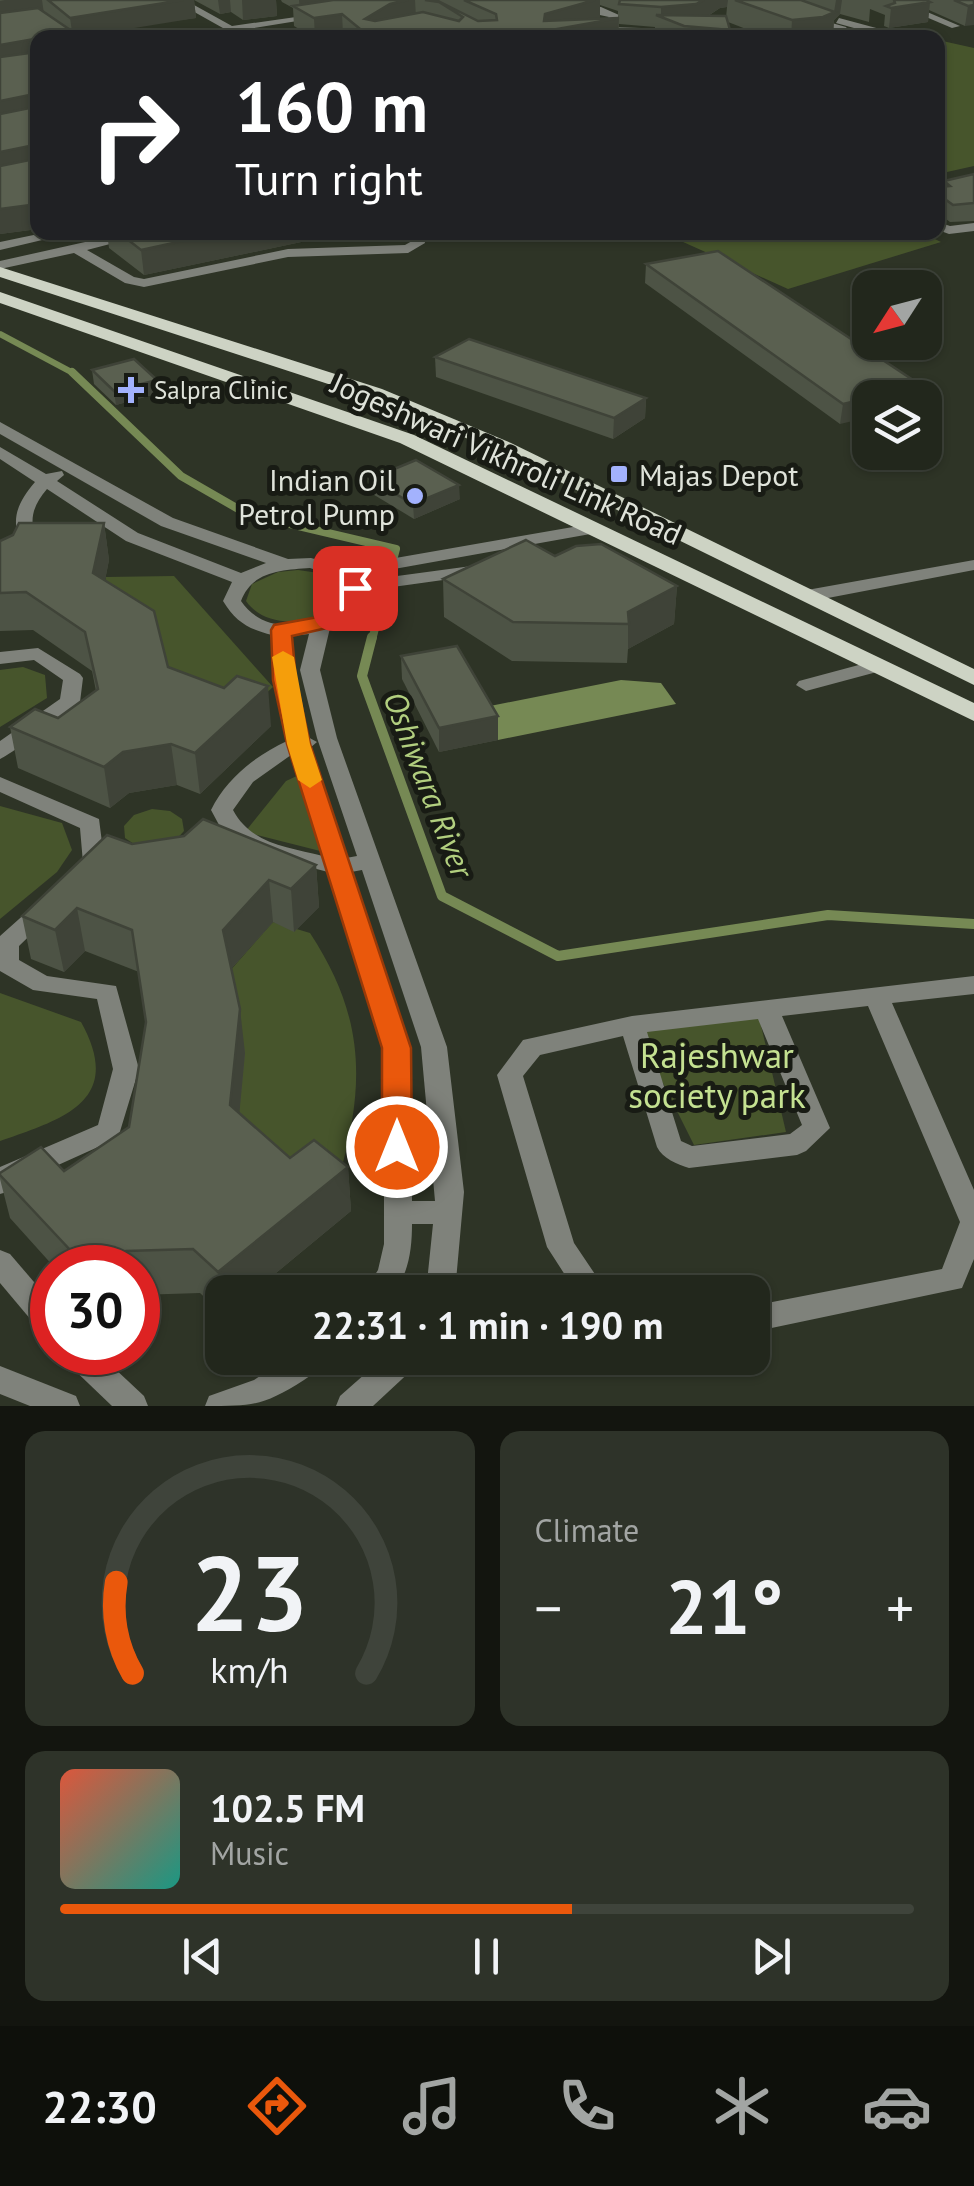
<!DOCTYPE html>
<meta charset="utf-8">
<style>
:root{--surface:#22271c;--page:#2e3329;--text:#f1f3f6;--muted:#a2a5a3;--line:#3f443b;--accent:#ea580c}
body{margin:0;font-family:"PT Sans",sans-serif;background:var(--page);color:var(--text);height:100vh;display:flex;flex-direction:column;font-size:38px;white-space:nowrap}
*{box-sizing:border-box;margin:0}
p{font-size:32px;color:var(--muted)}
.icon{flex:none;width:55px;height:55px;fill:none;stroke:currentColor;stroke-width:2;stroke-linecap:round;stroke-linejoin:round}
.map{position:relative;height:1406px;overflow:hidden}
.panel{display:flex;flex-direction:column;gap:25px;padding:25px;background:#13150f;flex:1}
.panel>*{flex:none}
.guide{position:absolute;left:30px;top:30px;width:915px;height:210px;border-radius:20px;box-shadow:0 2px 8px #0004,0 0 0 2px var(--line);background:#202124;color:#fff;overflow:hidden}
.needle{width:65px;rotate:234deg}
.fabs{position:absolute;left:852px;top:270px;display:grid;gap:20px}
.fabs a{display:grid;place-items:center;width:90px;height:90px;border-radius:20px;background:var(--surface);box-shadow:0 2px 8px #0004,0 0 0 2px var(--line);font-size:50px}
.speed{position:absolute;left:30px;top:1245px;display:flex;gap:20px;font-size:50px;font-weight:700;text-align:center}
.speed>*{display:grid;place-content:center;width:130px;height:130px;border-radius:50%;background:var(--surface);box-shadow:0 2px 8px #0004,0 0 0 2px var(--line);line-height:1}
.speed .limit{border:15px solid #d22;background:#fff;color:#111}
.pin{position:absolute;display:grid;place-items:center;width:85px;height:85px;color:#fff;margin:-42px;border-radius:20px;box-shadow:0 5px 15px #0006}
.me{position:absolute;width:110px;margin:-55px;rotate:0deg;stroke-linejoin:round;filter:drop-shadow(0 0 8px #0008)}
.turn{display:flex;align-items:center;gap:35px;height:210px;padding:0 40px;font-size:45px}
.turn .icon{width:130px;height:130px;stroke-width:2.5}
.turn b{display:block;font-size:70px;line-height:85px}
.big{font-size:75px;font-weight:700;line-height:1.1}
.panel .card{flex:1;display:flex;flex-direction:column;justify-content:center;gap:15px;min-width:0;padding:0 35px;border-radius:20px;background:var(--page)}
.panel .dial{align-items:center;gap:0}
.dial svg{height:260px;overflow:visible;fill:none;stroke:var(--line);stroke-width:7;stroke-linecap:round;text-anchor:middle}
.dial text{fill:var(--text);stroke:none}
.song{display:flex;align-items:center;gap:30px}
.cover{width:120px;height:120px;border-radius:15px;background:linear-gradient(135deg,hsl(10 70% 55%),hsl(170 70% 35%))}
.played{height:10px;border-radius:5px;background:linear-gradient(90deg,var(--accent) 60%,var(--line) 60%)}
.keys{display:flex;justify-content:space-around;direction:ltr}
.heat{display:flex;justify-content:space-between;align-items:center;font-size:55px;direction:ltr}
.panel .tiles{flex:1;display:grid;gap:25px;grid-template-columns:1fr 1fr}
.card:last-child{grid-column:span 2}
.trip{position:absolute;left:205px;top:1275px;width:565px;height:100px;border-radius:20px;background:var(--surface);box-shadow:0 2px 8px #0004,0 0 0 2px var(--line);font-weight:700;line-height:100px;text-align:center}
.dock{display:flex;height:160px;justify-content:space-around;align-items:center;background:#0e100b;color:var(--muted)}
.dock .icon{width:70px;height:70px}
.dock .selected{color:var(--accent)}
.dock b{font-size:45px;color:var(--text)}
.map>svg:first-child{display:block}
.green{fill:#47552c}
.water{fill:#768954}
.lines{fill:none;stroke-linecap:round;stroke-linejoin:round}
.stream-far2{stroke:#768954;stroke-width:6}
.stream-far1{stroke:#768954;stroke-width:8}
.stream{stroke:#768954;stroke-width:10}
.minor{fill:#7f827b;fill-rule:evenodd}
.primary{fill:#cdd3c4;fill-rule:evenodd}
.wall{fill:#4d5345;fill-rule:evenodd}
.shaded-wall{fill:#3f4338}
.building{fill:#5a6050;stroke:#3f4338;stroke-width:2.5}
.route{fill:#ea580c;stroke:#983908;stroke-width:2.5}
.slow{fill:#f59e0b}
.poi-dot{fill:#a3b2fd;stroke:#181b14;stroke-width:4}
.labels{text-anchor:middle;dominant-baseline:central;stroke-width:10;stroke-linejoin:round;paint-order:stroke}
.far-poi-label{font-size:25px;fill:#dfe3da;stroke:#181b14;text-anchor:start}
.street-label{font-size:30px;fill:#dfe3da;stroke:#181b14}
.poi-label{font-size:30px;fill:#dfe3da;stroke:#181b14;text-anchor:start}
.water-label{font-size:32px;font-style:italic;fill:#b2cf7f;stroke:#181b14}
.near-park-label{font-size:35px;fill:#c4e191;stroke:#181b14}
</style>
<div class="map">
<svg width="974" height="1406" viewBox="0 0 974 1406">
<rect width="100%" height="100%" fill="#2e3426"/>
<g class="green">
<path d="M938,40l36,8v118l-36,8z"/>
<path d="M920,232l21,10 -153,47 -125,-56z"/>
<path d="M298,570l21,3 20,13 -1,16c-22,24 -72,28 -92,-1l6,-17 26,-12z"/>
<path d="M174,576l99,111 -45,41 -129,-117 7,-34z"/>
<path d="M23,667l22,8 2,23 -47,29v-57z"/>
<path d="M301,774l27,79 -83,-21 41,-51z"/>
<path d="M0,806l62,17 10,27 -15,22 -57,47z"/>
<path d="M152,809l18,2 12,8 2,12 -10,11 -37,4 -12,-8 -1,-12 10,-11z"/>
<path d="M273,922l37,11c53,81 56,146 31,237l-105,-21 8,-102 -16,-74z"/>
<path d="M0,993l81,29c44,79 -18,97 -81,119z"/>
<path d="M759,1017l27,115 -92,13 -57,-114z"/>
</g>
<path class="water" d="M621,680l40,3 15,21 -178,36 -18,-32z"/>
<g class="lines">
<path class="stream-far2" d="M0,334l75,40"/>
<path class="stream-far1" d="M72,372l109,104 66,38 149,35 -24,91"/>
<path class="stream" d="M372,637l-10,39 80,220 116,60 270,-41 146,9"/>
<g class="minor">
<path d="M173,0h12l47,26 85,-12 5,3 -92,15z"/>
<path d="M886,0h13l61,26 -8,2z"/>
<path d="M575,4l26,3 18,8v4l-14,8 73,2 5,3 -5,3 -90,-3 -42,6 52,-14 11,-7 -37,-8z"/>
<path d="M807,16l39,11 8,11h-10l-5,-7 -35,-10z"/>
<path d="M839,18l67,18 2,2h-18l-54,-15z"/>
<path d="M707,30l35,5 5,3 -43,-3z"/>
<path d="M938,222l12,4 24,-3v8l-25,3 -11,-4z"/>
<path d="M48,232h28l-76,18v-8z"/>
<path d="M130,232h26l-69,18 47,27 10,2 144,-30 117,-4 7,-4 -2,-9h13l2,11 -17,10 -120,4 -144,30 -19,-4 -51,-30 -74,16v-8z"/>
<path d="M457,232h47c-11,7 -36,7 -47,0z"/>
<path d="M0,422l173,96 115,41 23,-1 33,9 252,-44 9,5 -9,5 -241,43 5,5 119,-16 9,5 -9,5 -115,16c0,20 -17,30 -34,37l-10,42 17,68 110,309 17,145 -9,100h-29l7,-68h-21c0,24 -3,49 -18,68h-30l14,-22 6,-26v-195l-56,-177 -80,-21 -23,-15 -14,-26c16,-32 44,-54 76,-69l-13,-61 -2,-45c-24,-6 -36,-13 -49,-34l9,-19 -106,-41 -79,-52c-15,17 -20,35 -7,54l-9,5 -6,-1c-17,-24 -8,-44 10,-65l-35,-23v-12l46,27 16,-3 2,4 -7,6 81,52 103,40 25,-10 -105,-37 -161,-92zM310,568l27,9 9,11v13c-28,27 -80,37 -105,0 11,-30 41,-31 69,-33zM309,634l-9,36 17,68 40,118 -11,2 -36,-110 7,-6 -11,-6 -12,-56 -3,-44zM291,755l32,101c-35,-9 -72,-12 -90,-46l20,-28zM362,870l59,177 14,154h-23l-2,-152 -59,-177z"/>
<path d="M974,560v10l-167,32 -9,-6 9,-6z"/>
<path d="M38,648l42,26 3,4 -3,24c-7,7 -73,55 -80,57v-18l60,-42 3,-19 -29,-20 -34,4v-12z"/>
<path d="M881,659l10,6 -3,4 -82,22 -10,-6 3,-4z"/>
<path d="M0,777l99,42 6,47 -8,9 -8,2 -8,-2 -3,-5 5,-7 -3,-35 -80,-36z"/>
<path d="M45,901l8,2 4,6 -38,37v14l28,16 69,10 23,83 -21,69 -102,46 -6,7 -10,3v-27l98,-42 15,-56 -16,-70 -64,-9 -33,-19v-35l37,-33z"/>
<path d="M974,976v18l-82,9 82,187v69l-12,29 -210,44v-26l190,-37 18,-47 -92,-216 -86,10 48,112 -24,23 -9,4 -108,13c-12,-4 -26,-9 -32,-21l-34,-111 -83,19 -17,21 51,167 33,49h-31l-29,-45 -50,-172 26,-35 109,-24zM758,1019l44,106 -12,9 -98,12 -11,-5 -34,-109z"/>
<path d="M0,1250l10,4 42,49v34l-10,-4 -42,-50z"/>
<path d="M61,1352h36l47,44 4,10h-36l-47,-45z"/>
<path d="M229,1358h98c-5,11 -13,15 -23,22 -41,26 -51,26 -99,26l4,-10 45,-16 12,-8 -33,-5z"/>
<path d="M383,1358h36l-4,9 -42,39h-37l4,-10z"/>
<path d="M0,1366l76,30 4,10h-50l-30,-12z"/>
</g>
<g class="primary">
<path d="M0,267l382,122 129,54 463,226v16l-477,-234 -129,-54 -368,-120z"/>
<path d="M0,292l414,143 560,268v18l-574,-278 -400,-140z"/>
</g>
</g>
<g class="wall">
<path d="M0,0h276l1,16 -34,4 -12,-8 -11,2 -26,-14 2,18 -158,20v191l-38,5z"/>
<path d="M281,0h693l-9,26 -36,-16 -1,12 -39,6 -5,-2 1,-11 -15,-6 -1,13 -29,-8 -6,6 -1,16 -3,2h-61l-41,-16 2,8v8h-76l1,-11 -36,-3 -1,14h-270l-5,-4 -29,4 -20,-12 -1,-18 -11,-6zM600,5l18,6v7h-18zM727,7l-1,11 -18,-2 12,-8z"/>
<path d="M974,174v47l-24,1 -12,-9v-26l5,-1 1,-5z"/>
<path d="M89,232h217v9l-162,34 -35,-27 -2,-15 -13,3z"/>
<path d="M312,232h90l-6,10 -83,-4z"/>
<path d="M646,264l276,122 -2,12h-50l-30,26 -195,-141z"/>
<path d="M435,357l211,41 -1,20 -32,21 -177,-62z"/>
<path d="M92,370l67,23 -43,12 -22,-21z"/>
<path d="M370,479l90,20 -46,20 -43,-26z"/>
<path d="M104,523l5,37 -4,20 63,87 103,59 -71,68 -23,-9 -48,8 -19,15 -92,-40 -8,-41 48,-9 38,-27 -4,-20 -59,-41 -33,1v-90z"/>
<path d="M555,556l122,30 -3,38 -46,25 -1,14 -115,-2 -68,-44 -1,-38z"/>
<path d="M401,656l97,60v24l-59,12 -37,-73z"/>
<path d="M132,844l184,21 3,42 -25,25 -21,-10 -42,47 14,84 -6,60 51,45 58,9 3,44 -98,81h-31v22l-22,-21 -62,2v-27h-83l-45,-50 -10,-39v-6l64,-2 65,-44 17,-105 -7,-50 -54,-21 -21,21 -33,-13 -9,-43z"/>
</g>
<g class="shaded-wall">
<path d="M5,0h37l2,14 -44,7v-20z"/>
<path d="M183,0h11l2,18 -123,20 -3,-20z"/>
<path d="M218,0h12l1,12 -11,2z"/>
<path d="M242,0h34l1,16 -34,4z"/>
<path d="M299,0h103l-102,10z"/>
<path d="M408,0h7l1,18 -51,14v-13l25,-15z"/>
<path d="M595,0h5v18h19l-1,20h-111l38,-24z"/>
<path d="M704,0h24l-1,7 -7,1 -25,16 -34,-7v-10z"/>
<path d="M836,0h6l-2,14 -6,6 -1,16 -3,2h-39l1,-18 42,-8z"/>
<path d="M930,2l-2,20 -39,6 2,-20z"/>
<path d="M974,5v20l-9,1 3,-20z"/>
<path d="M342,14l1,20 -28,4 -1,-20z"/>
<path d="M34,39l3,20 -37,7v-21z"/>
<path d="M34,94l3,22 -37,8v-23z"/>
<path d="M34,145l3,23 -37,8v-24z"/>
<path d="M38,204v25l-38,5v-25z"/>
<path d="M224,232h82v9l-162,34 -3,-25z"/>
<path d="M157,380l2,13 -43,12 -2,-14z"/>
<path d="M922,386l-2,12h-49z"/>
<path d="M646,398l-1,20 -32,21 1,-21z"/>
<path d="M870,398v19l-30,7 3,-20z"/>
<path d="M459,485l1,14 -46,20 -1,-15z"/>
<path d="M104,523l5,37 -10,51 -6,-38z"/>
<path d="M677,586l-3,38 -46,25v-37z"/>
<path d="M268,686l3,40 -71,68 -5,-41z"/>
<path d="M498,716v24l-59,12v-24z"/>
<path d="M171,744l6,41 -48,8 -19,15 -6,-41 19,-15z"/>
<path d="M316,865l3,42 -25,25 -3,-43z"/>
<path d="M269,880l4,42 -45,50 -5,-42z"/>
<path d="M77,908l8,43 -21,21 -9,-42z"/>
<path d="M240,1009l5,44 -9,96 -6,-44z"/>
<path d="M348,1167l3,44 -98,81h-31v9l-4,-29z"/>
<path d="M126,1251l3,17h-27z"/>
</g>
<g class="building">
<path d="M48,0h135l-113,18z"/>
<path d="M333,0h75l-18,4 -25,15 10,2 48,-9 36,9 4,-4 -24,-15 -14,-2h11l42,21 19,-1 -1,-6 -32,-14h131l-50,14 -1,7 75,-3 -112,20h-136l-29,-24 -28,4 -21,-12z"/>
<path d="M620,0h84l-8,4 -35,3 -42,-3z"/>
<path d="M735,0h66l34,12 -12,5 -31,3z"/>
<path d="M894,0h32l4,2 -39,6 -5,-2 9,-3z"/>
<path d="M954,0h20v5l-6,1z"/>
<path d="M38,8l44,30h-44v3l-4,-2 -34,6v-32z"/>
<path d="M656,15l70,1 4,14 -46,-4z"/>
<path d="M38,46v51l-4,-3 -34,7v-44l36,-5z"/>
<path d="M38,101v47l-4,-3 -34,7v-38l35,-7z"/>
<path d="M38,151v53l-38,5v-43l35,-7z"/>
<path d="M974,174v29l-21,2 -15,-11v-7l12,-1 -6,-5z"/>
<path d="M118,232h106l-83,18z"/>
<path d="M718,251l204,135 -79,18 -197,-140z"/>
<path d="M469,339l177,59 -32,20 -179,-61z"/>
<path d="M134,359l23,21 -43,11 -22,-21z"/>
<path d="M416,460l43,25 -46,19 -43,-25z"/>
<path d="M19,523h85l-11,50 61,38 14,56 56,21 13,-12 31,10 -73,67 -24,-9 -48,8 -19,15 -94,-40 25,-18 23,9 40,-29 -13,-57 -59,-40 -26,1v-52l13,-6z"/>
<path d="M526,540l29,16 21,-10 25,-2 76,42 -49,26 1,12 -116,-2 -70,-43z"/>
<path d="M457,646l41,70 -59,12 -38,-72z"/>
<path d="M203,819l113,46 -25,24 -22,-9 -46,50 17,79 -10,96 60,53 24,-18 34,27 -130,105 -25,-23 -67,2 -24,17h-15l-87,-93v-2l41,-26 23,24 65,-44 17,-105 -14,-92 -55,-22 -22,22 -33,-14 85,-81 25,9 52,-8z"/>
</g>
<path class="route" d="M355,581l11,7 -1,14 -21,22 -52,12 4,44 14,64 101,304 1,99 -4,8 -11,4 -11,-4 -4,-8v-99l-95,-304 -14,-64 -2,-50 3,-5 55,-10 16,-15 3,-17z"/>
<path class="slow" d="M283,651l11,6 16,87 12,36 -12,8 -12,-8 -11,-36 -15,-87z"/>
<g class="poi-dot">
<path d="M126 375h10v10h10v10h-10v10h-10v-10h-10v-10h10z"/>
<rect x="609" y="464" width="20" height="20" rx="5"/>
<circle cx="415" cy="496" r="10"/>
</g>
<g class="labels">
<g class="far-poi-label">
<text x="154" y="390">Salpra Clinic</text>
</g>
<g class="street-label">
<text transform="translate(507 458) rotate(24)">Jogeshwari Vikhroli Link Road</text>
</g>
<g class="poi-label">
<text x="639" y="474">Majas Depot</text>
<text x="395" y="479" text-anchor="end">Indian Oil<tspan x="395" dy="34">Petrol Pump</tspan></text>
</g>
<g class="water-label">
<text transform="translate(429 784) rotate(69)">Oshiwara River</text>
</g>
<g class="near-park-label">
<text x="717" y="1055">Rajeshwar<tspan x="717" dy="40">society park</tspan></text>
</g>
</g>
</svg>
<div class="fabs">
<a><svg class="needle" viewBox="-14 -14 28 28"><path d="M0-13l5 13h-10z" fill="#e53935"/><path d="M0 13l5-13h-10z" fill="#a2a5a3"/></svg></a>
<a><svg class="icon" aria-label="layers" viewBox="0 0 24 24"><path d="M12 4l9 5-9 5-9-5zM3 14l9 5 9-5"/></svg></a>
</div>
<div class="speed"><div class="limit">30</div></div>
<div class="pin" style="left:355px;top:588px;background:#d93025"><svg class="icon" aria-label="arrive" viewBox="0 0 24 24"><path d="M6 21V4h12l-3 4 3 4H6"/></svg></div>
<svg class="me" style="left:397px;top:1147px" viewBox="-20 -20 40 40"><circle r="17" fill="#ea580c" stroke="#fff" stroke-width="3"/><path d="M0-11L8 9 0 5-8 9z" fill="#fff"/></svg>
<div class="trip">22:31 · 1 min · 190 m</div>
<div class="guide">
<div class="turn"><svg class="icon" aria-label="right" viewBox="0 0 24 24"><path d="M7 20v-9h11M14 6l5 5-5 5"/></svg><div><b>160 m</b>Turn right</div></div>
</div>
</div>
<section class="panel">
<div class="tiles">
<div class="card dial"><svg viewBox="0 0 100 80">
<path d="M14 69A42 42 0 1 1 86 69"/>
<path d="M14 69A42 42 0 0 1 9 41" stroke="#ea580c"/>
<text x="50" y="56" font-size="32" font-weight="700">23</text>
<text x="50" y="72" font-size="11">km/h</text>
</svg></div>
<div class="card"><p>Climate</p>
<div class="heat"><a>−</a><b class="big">21°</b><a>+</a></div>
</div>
<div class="card">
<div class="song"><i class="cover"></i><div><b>102.5 FM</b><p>Music</p></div></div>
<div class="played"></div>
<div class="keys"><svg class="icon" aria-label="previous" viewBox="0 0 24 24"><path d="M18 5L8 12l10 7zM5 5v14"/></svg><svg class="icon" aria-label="pause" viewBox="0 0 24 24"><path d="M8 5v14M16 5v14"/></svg><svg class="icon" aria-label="next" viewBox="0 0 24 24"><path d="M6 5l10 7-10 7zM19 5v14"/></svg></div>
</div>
</div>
</section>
<nav class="dock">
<b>22:30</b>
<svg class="icon selected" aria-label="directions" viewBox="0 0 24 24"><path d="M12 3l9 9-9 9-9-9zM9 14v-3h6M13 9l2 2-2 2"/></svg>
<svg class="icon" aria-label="music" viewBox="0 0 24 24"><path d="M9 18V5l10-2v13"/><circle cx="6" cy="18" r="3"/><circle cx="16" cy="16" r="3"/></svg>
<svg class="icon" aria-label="phone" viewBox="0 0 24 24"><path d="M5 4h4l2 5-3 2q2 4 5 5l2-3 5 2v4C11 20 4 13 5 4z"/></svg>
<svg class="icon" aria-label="climate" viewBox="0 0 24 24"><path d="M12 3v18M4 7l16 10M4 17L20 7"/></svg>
<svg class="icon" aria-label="car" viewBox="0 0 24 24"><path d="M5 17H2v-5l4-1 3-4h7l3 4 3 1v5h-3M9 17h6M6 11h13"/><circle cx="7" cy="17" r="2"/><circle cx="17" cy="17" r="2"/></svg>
</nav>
